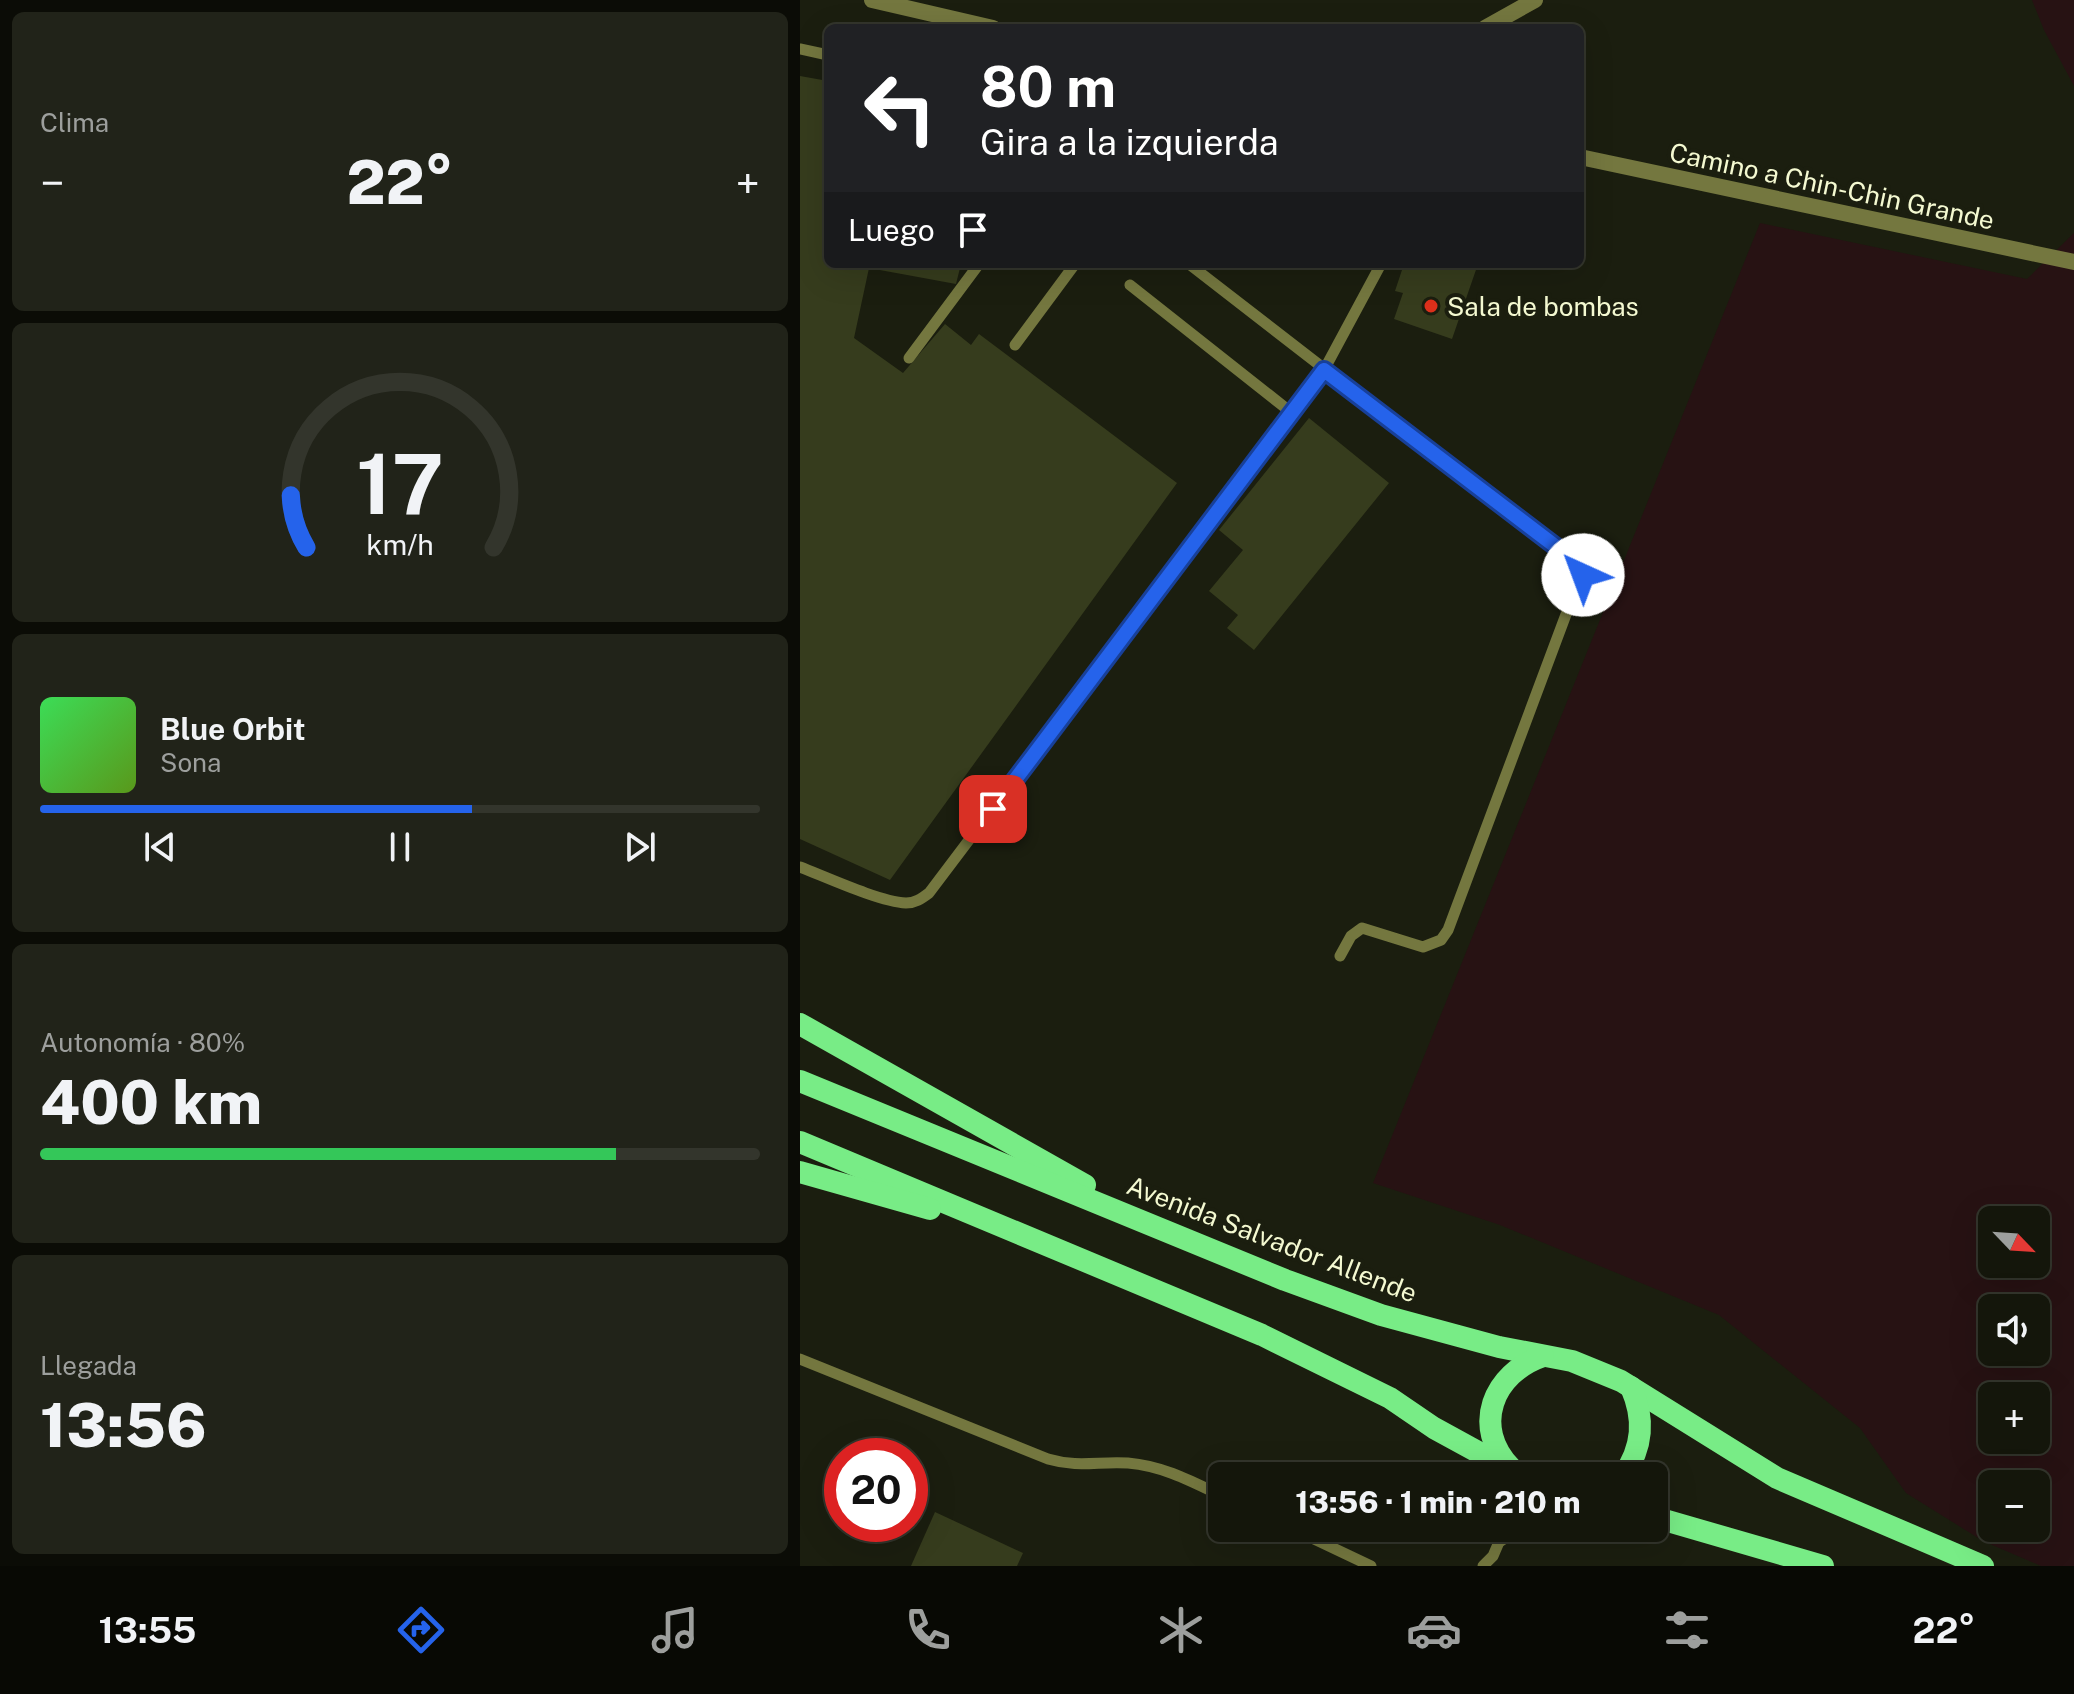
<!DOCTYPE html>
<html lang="es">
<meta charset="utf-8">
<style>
:root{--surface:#14160b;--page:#212319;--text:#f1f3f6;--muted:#9d9f9d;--line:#33352c;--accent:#2563eb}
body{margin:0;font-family:"Public Sans",sans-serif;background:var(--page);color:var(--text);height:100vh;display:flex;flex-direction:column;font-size:30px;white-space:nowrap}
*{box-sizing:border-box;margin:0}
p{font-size:26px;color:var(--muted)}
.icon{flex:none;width:44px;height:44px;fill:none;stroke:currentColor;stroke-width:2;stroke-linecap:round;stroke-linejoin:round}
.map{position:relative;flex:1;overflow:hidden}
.panel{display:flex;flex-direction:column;gap:12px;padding:12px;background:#0b0c06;width:800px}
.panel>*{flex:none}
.top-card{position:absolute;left:24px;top:24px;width:760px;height:244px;border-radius:12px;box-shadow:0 8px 32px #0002,0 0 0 2px var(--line);background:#202124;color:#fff;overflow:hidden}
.needle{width:52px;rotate:115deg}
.tools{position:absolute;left:1178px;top:1206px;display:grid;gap:16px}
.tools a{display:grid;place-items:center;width:72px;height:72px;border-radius:12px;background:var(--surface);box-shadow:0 8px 32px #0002,0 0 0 2px var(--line);font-size:40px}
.speed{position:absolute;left:24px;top:1438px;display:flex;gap:16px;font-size:40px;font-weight:700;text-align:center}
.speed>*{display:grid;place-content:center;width:104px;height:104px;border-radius:50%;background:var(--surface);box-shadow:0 8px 32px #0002,0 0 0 2px var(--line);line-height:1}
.speed .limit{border:12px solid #d22;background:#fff;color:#111}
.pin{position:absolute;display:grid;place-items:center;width:68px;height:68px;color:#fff;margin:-34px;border-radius:16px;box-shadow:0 4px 12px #0006}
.me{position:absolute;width:88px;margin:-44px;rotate:317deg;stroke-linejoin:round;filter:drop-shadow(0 0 6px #0008)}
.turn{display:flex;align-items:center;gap:28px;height:168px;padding:0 24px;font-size:36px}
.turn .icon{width:104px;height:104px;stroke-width:2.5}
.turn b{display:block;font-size:56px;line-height:68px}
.then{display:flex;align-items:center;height:76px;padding:0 24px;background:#0003;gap:16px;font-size:30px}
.big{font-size:60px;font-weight:800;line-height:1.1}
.panel .tile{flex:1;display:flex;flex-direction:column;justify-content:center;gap:12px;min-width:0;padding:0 28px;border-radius:12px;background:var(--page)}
.panel .dial{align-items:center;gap:0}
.dial svg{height:208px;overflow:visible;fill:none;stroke:var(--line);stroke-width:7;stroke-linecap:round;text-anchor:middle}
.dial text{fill:var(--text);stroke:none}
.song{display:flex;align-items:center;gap:24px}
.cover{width:96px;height:96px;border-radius:12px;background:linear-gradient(135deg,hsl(130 70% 55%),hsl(90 70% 35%))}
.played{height:8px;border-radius:4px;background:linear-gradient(90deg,var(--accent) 60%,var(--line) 60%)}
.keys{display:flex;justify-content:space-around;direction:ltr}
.heat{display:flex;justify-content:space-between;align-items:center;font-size:44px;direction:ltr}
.charge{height:12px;border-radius:6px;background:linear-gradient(90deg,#34c759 80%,var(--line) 0)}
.trip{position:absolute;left:408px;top:1462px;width:460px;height:80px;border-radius:12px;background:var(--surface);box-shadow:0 8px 32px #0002,0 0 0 2px var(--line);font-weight:800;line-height:80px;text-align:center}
.menu{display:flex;height:128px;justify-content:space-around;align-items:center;background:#080904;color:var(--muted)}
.menu .icon{width:56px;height:56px}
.menu .on{color:var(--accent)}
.menu b{font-size:36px;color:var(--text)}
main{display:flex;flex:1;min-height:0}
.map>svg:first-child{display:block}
.green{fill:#271213;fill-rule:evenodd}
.building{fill:#363c1d}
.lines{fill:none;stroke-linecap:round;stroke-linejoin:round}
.service{stroke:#74773f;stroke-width:11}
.minor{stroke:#74773f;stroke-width:16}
.trunk{stroke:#78ec86;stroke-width:22}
.route-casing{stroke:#184099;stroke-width:20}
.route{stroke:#2563eb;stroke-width:14}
.poi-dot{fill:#dc301b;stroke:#1b1e0f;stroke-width:3}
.labels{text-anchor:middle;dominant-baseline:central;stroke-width:8;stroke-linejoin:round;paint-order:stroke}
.street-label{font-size:26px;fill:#f4f9d1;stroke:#1b1e0f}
.poi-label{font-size:26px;fill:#f4f9d1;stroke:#1b1e0f;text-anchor:start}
</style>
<main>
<section class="panel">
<div class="tile"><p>Clima</p>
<div class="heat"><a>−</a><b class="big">22°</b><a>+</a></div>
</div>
<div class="tile dial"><svg viewBox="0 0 100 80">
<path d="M14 69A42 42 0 1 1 86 69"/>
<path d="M14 69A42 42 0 0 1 8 49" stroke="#2563eb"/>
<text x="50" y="56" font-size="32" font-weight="700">17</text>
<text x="50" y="72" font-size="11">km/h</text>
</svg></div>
<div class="tile">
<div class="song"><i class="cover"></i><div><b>Blue Orbit</b><p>Sona</p></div></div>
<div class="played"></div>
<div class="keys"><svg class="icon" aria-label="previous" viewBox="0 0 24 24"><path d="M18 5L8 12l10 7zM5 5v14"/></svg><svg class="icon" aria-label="pause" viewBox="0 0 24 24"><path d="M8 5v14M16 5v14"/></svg><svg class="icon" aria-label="next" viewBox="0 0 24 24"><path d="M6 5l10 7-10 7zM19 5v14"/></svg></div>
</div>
<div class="tile"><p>Autonomía · 80%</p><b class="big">400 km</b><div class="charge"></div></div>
<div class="tile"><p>Llegada</p><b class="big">13:56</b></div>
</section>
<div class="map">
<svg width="1274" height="1566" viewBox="0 0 1274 1566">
<rect width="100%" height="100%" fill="#1b1e0f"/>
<g class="green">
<path d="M1232,0h42v86l-30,-56z"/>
<path d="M960,223l267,56 47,-46v1333h-33l-58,-25 -77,-48 -46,-65 -141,-113 -219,-90 -127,-42zM1192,1220h44v44h-44zM1192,1308h44v44h-44zM1192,1396h44v44h-44zM1192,1484h44v44h-44z"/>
</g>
<g class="building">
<path d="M0,76l28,5v183h133l-5,20 -87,-16 -15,70 49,35 42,-49 26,21 8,-11 198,149 -287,397 -90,-41z"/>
<path d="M604,264h74l-26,75 -58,-20 9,-26 -8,-2z"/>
<path d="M509,418l80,65 -135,167 -27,-22 11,-13 -29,-24 34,-41 -24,-20z"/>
<path d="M135,1512l88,41 -6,13h-106z"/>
</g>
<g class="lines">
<g class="service">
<path d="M0,49l28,6"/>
<path d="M389,264l394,305 -135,361 -7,10 -18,7 -61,-19 -11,8 -11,20"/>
<path d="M330,285l162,128"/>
<path d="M215,345l60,-81"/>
<path d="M109,358l70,-94"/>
<path d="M0,867c26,10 80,35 106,36 9,0 15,-4 23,-10l395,-523 57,-106"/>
<path d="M0,1359l248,100c31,9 50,2 80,4 35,3 63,18 94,33"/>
<path d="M491,1528l80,38"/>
<path d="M701,1541l20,-13"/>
<path d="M683,1566l10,-10 12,-28"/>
</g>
<g class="minor">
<path d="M72,0l121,28"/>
<path d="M685,28l50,-28"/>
<path d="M780,157l494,105"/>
</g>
<g class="trunk">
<path d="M0,1024l285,161"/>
<path d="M0,1081l485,199 96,35 118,32 73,14 49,20 156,97 206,88"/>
<path d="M0,1142l462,193 128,63 44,30 88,48"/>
<path d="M0,1172l130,37"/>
<path d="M711,1468c-40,-41 -18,-95 32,-112"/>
<path d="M823,1476c20,-29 22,-57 8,-89"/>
<path d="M854,1517l169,49"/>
</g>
</g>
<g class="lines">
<defs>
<path id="route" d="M193,809l331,-439 256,195 3,10"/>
</defs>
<use href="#route" class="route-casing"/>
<use href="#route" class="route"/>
</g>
<circle class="poi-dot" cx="631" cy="306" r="8"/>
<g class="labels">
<g class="street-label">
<text transform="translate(1032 186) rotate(12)">Camino a Chin-Chin Grande</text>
<text transform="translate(472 1239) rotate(21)">Avenida Salvador Allende</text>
</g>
<g class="poi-label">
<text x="647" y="306">Sala de bombas</text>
</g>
</g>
</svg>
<div class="tools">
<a><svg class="needle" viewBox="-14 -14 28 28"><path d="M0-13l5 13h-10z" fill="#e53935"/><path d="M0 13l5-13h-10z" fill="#9d9f9d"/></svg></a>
<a><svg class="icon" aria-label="sound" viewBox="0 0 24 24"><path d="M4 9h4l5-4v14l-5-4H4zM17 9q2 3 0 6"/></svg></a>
<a>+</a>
<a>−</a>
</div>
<div class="speed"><div class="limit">20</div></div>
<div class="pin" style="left:193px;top:809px;background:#d93025"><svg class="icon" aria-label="arrive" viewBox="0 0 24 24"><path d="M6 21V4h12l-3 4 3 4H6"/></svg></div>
<svg class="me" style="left:783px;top:575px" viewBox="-20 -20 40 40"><circle r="19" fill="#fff"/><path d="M0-13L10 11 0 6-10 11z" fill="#2563eb"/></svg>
<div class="trip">13:56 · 1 min · 210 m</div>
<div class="top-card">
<div class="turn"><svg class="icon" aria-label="left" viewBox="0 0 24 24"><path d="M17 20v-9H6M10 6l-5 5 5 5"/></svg><div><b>80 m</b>Gira a la izquierda</div></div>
<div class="then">Luego<svg class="icon" aria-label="arrive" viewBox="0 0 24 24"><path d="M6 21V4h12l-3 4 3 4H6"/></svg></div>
</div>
</div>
</main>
<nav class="menu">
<b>13:55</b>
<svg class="icon on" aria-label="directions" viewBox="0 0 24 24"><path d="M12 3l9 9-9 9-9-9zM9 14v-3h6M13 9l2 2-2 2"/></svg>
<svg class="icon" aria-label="music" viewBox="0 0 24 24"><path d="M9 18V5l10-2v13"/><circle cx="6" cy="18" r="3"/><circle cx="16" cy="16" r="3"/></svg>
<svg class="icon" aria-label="phone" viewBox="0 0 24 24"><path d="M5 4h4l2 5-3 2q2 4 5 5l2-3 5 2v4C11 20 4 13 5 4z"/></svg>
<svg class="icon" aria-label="climate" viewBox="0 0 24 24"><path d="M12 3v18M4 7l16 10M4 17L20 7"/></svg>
<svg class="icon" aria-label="car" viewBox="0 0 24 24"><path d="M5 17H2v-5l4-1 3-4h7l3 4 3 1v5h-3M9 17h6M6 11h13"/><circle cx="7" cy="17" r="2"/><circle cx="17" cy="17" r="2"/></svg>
<svg class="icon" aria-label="filters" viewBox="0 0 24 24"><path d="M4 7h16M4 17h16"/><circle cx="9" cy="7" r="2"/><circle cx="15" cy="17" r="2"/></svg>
<b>22°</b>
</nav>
